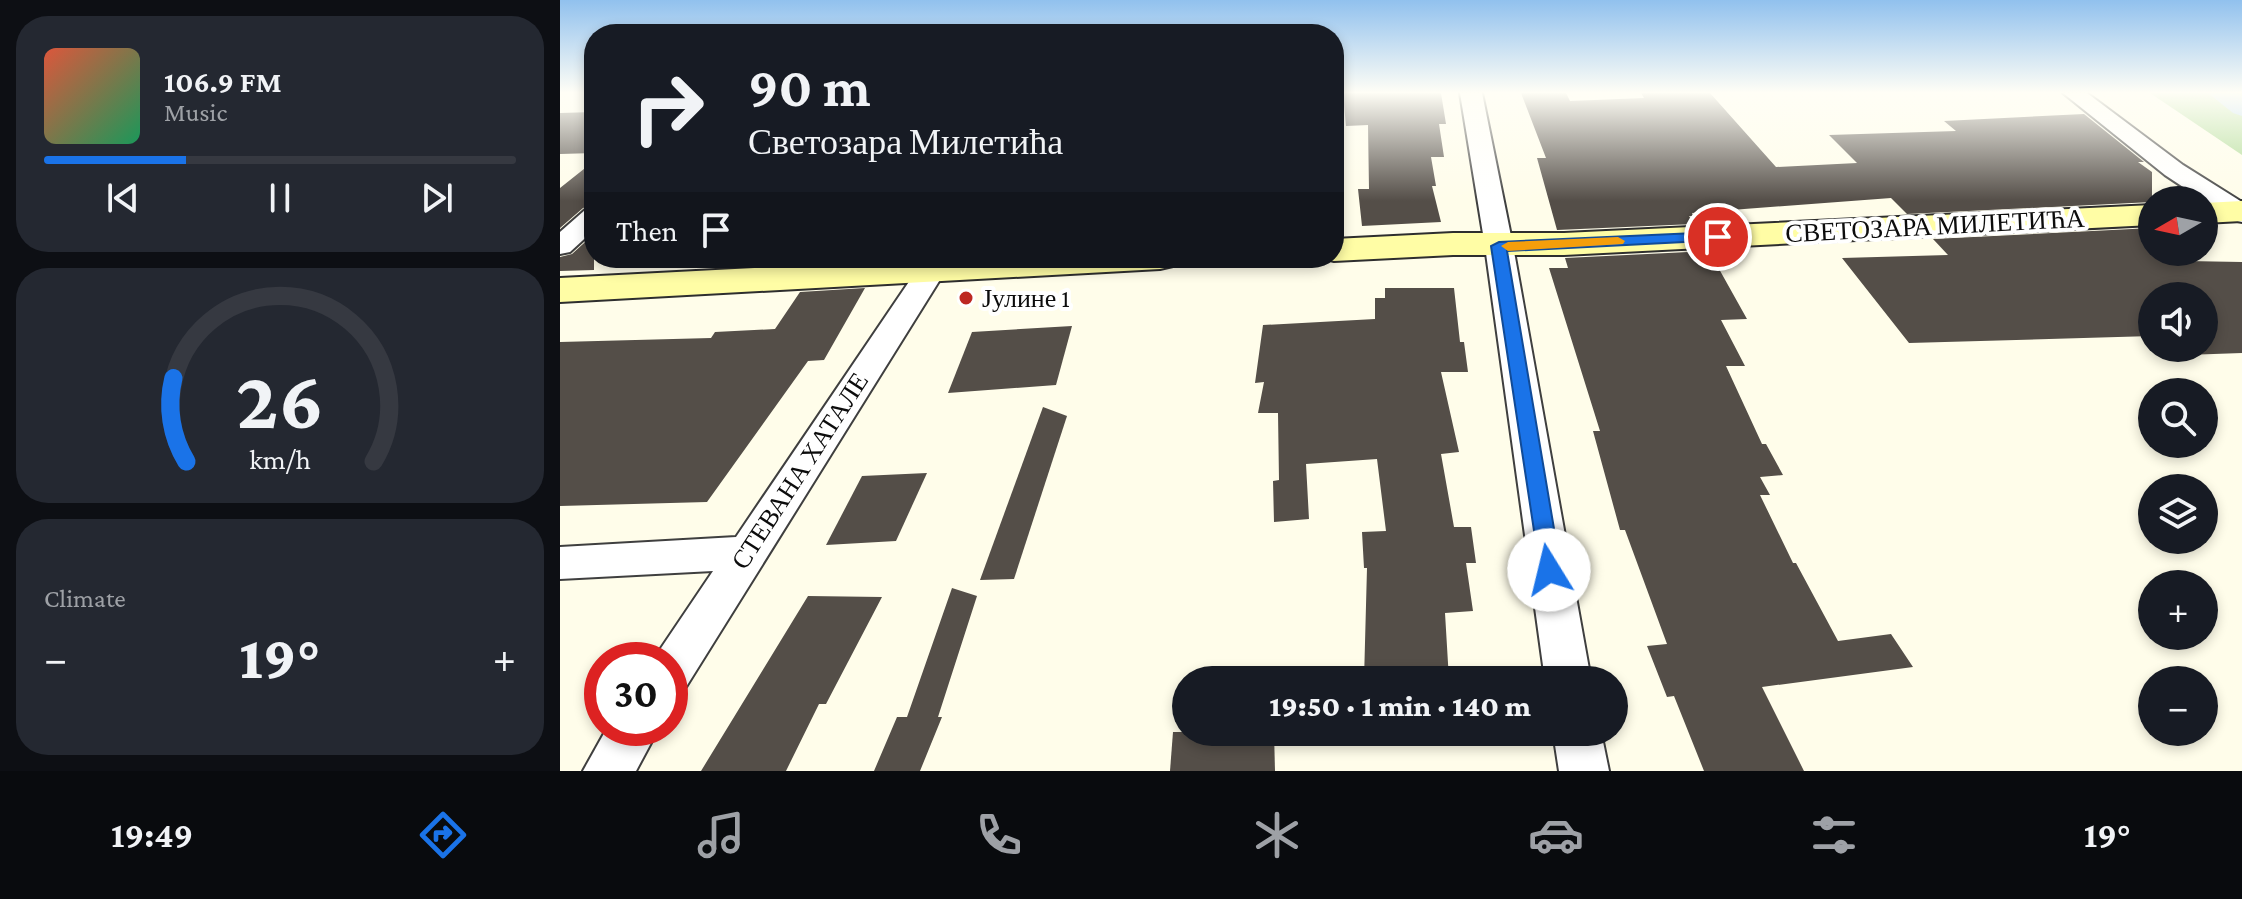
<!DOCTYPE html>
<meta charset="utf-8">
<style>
:root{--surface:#171b24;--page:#242831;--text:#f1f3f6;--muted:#9ea1a6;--line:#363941;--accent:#1a73e8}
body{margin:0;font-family:"Crimson Pro",serif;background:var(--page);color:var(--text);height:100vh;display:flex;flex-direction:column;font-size:30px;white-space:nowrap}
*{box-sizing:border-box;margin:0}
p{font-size:26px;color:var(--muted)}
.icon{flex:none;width:44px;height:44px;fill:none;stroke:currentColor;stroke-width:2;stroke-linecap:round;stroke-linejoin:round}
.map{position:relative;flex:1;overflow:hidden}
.side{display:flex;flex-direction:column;gap:16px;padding:16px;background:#0d0f14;width:560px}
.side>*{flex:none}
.banner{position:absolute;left:24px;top:24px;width:760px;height:244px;border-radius:32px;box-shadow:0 4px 12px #0003;background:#171b24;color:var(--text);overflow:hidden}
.needle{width:52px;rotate:261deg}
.tools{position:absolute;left:1578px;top:186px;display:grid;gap:16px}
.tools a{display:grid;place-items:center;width:80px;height:80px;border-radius:50%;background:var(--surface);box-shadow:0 4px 12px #0003;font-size:40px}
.speed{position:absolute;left:24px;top:642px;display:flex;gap:16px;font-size:40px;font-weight:700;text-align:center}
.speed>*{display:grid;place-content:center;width:104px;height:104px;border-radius:50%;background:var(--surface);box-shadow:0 4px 12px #0003;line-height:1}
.speed .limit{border:12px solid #d22;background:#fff;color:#111}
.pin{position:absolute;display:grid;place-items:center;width:68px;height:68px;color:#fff;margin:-34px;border:4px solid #fff;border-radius:50%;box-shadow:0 2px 8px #0007}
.me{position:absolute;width:88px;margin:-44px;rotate:351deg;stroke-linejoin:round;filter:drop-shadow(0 0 6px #0008)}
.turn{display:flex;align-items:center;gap:28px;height:168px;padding:0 32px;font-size:36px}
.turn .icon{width:104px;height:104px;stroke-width:2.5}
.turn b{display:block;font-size:56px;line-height:68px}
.then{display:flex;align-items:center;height:76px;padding:0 32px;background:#0003;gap:16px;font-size:30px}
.big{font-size:60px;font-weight:800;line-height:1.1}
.side .widget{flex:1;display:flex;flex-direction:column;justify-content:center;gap:12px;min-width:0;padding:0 28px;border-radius:32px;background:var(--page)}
.side .dial{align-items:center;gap:0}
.dial svg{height:208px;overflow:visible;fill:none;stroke:var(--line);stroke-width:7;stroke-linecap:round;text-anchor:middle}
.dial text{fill:var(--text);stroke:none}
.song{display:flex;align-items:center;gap:24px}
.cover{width:96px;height:96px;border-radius:12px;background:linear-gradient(135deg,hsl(10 70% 55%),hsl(150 70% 35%))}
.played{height:8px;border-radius:4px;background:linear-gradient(90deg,var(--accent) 30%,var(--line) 30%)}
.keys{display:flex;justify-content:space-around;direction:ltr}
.heat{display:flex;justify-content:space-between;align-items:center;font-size:44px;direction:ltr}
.trip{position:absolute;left:612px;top:666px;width:456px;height:80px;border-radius:40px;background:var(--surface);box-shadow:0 4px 12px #0003;font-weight:800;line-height:80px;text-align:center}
.dock{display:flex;height:128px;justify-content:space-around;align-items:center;background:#090b0e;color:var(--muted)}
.dock .icon{width:56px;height:56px}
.dock .current{color:var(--accent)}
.dock b{font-size:36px;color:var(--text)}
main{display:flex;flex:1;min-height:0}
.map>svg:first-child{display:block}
.forest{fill:#adda93}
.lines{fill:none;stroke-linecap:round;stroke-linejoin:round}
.canal{fill:#aed5f7;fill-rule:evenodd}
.building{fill:#544e48}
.minor-casing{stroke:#3f3f3f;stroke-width:4}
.secondary-casing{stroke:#2e2e2e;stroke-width:4}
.minor{fill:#fff;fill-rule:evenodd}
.secondary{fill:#fffda5;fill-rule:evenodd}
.route{fill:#1a73e8;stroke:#114b97;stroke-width:2}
.slow{fill:#f59e0b}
.poi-dot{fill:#bd2822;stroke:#fff;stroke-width:3}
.labels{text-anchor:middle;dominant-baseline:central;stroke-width:8;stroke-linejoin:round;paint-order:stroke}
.street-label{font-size:26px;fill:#0c0c0c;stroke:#fff}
.poi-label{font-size:26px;fill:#0c0c0c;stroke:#fff;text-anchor:start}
</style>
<main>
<section class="side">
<div class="widget">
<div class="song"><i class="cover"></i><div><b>106.9 FM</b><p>Music</p></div></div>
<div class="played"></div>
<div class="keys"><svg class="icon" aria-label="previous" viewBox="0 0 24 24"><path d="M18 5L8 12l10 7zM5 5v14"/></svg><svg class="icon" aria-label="pause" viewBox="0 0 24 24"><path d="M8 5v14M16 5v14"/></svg><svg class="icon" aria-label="next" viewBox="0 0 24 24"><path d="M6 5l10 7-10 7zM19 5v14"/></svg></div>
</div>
<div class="widget dial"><svg viewBox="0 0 100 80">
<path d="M14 69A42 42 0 1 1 86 69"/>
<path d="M14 69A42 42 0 0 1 9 37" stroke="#1a73e8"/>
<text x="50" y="56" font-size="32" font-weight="700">26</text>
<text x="50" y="72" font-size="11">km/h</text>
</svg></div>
<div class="widget"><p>Climate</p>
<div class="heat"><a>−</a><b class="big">19°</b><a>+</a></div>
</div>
</section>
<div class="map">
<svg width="1682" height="771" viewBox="0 0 1682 771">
<rect width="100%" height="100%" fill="#fffdea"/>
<path class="forest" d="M1590,93h92v62z"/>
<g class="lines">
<path class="canal" d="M1648,93h29l5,3v20l-9,-3z"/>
</g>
<g class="building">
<path d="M783,93h98l5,31h-7l5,33h-13l5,29h-4l9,36 -79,4 -4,-37h11l-1,-64 -22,1z"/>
<path d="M961,93h45l4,8 74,-3 -3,-5h69l66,74 81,-4 -28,-28 127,-4 -12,-10 140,-7 60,48h-6l14,10v30l-245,12 -16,-16 -199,15 1,3h-4l5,8 -137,6 -20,-72h9z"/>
<path d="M34,112v41l-34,1v-41z"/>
<path d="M34,161v44l-11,3 -23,20v-40z"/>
<path d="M1592,228v24h22l12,9 56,1v91l-57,2 -8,-7h27v-52h-52v40l-243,7 -67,-85 106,-3 -15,-16z"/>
<path d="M34,234v36l-34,1v-14l12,-3z"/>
<path d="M1149,251l38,68 -26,1 24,46h-19l36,78h4l17,31 -23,2 10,18h-10l33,68h3l42,78 53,-7 22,33 -151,20 42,84h-100l-30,-75 -7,1 -20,-51 20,-2 -42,-114h-5l-27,-99h7l-51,-163h19l-3,-10z"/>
<path d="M305,288l-41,72 -16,1 -101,141 -147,4v-164l151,-4 4,-6 60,-3 25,-37z"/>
<path d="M825,288h69l6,54h4l4,30h-27l18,80 -18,2 13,73h17l5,36h-10l7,48 -28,2 4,67h-85l3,-112h-3l-2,-36 24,-1 -9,-72 -71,5 3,55 -35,3 -1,-41 6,-1 -1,-67h-20l6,-31 -9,1 8,-58 112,-6v-21h10z"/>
<path d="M512,326l-16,59 -108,8 24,-61z"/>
<path d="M483,407l24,9 -53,163 -34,1z"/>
<path d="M367,473l-31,68 -70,4 36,-69z"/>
<path d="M392,588l25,8 -39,121h4l-22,54h-46l23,-54h10z"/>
<path d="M248,596l74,1 -56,107h-7l-33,67h-85z"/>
<path d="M613,732h101l1,39h-105z"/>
</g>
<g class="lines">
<defs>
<g id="minor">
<path d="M900,93h22l31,153 78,434h-46l-60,-434z"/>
<path d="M1503,93h24l96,72 59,37v20l-9,-2 -68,-45z"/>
<path d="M34,208v22l-24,22 -10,2v-22l25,-22z"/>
<path d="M371,261l10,3 5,6 -260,417 -16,6v-33h-17l60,-89 -153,8v-32l176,-10 185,-273z"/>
<path d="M47,728h52l-23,43h-53z"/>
<path d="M993,732h48l8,39h-50z"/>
</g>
<g id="secondary">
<path d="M1682,201v20l-38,2v-20z"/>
<path d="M1592,205v20l-588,30h-111l-119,6 -12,-3h12v-19l119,-6h111z"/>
<path d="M389,258h229l-5,8 -13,3 -600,33v-24z"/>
</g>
</defs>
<use href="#minor" class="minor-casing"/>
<use href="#secondary" class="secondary-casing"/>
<use href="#minor" class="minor"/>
<use href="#secondary" class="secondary"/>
</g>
<linearGradient id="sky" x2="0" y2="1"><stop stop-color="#91c1ee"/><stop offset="0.46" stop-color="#fffef6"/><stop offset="1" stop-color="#fffef6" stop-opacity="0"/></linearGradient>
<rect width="1682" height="201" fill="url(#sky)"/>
<path class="route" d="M1158,232l7,5 -2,3 -216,11 54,319 -4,7 -8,2 -8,-2 -50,-331 8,-4z"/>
<path class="slow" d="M1058,237l7,4 -2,3 -115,7 -7,-5 7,-4z"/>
<circle class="poi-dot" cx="406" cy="298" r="8"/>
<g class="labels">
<g class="street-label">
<text transform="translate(1375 226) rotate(-3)">СВЕТОЗАРА МИЛЕТИЋА</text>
<text transform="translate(240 471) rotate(-57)">СТЕВАНА ХАТАЛЕ</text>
</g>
<g class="poi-label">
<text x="422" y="298">Јулине 1</text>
</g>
</g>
</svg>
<div class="tools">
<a><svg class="needle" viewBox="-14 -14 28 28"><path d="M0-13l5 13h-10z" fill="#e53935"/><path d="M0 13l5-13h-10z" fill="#9ea1a6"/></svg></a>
<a><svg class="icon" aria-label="sound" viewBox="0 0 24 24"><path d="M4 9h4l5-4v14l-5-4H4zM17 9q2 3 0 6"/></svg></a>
<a><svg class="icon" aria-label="search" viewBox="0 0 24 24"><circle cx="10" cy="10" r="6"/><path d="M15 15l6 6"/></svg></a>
<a><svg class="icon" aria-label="layers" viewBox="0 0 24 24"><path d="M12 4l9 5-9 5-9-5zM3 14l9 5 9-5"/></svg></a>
<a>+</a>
<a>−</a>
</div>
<div class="speed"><div class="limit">30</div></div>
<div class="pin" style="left:1158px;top:237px;background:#d93025"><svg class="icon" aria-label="arrive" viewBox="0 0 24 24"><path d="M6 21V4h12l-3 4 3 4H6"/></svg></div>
<svg class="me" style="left:989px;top:570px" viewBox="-20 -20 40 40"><circle r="19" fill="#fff"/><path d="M0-13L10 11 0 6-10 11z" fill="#1a73e8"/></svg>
<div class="trip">19:50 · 1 min · 140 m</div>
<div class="banner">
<div class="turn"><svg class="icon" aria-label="right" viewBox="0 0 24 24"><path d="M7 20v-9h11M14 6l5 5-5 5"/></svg><div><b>90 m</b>Светозара Милетића</div></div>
<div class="then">Then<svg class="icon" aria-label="arrive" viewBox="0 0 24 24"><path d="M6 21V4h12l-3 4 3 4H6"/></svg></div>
</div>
</div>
</main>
<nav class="dock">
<b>19:49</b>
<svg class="icon current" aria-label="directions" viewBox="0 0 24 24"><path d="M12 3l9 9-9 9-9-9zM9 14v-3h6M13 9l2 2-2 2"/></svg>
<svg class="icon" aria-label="music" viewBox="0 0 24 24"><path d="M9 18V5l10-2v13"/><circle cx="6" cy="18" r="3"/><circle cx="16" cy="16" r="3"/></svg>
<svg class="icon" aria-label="phone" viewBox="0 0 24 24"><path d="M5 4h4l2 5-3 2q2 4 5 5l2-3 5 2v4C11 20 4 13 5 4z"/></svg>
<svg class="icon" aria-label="climate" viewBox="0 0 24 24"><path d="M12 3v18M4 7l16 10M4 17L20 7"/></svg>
<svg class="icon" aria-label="car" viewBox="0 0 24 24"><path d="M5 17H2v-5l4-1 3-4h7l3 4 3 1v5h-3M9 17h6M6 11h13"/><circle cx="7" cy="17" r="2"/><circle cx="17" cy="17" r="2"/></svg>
<svg class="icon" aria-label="filters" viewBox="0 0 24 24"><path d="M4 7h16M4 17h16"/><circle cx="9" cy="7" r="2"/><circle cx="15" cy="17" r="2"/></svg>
<b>19°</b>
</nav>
